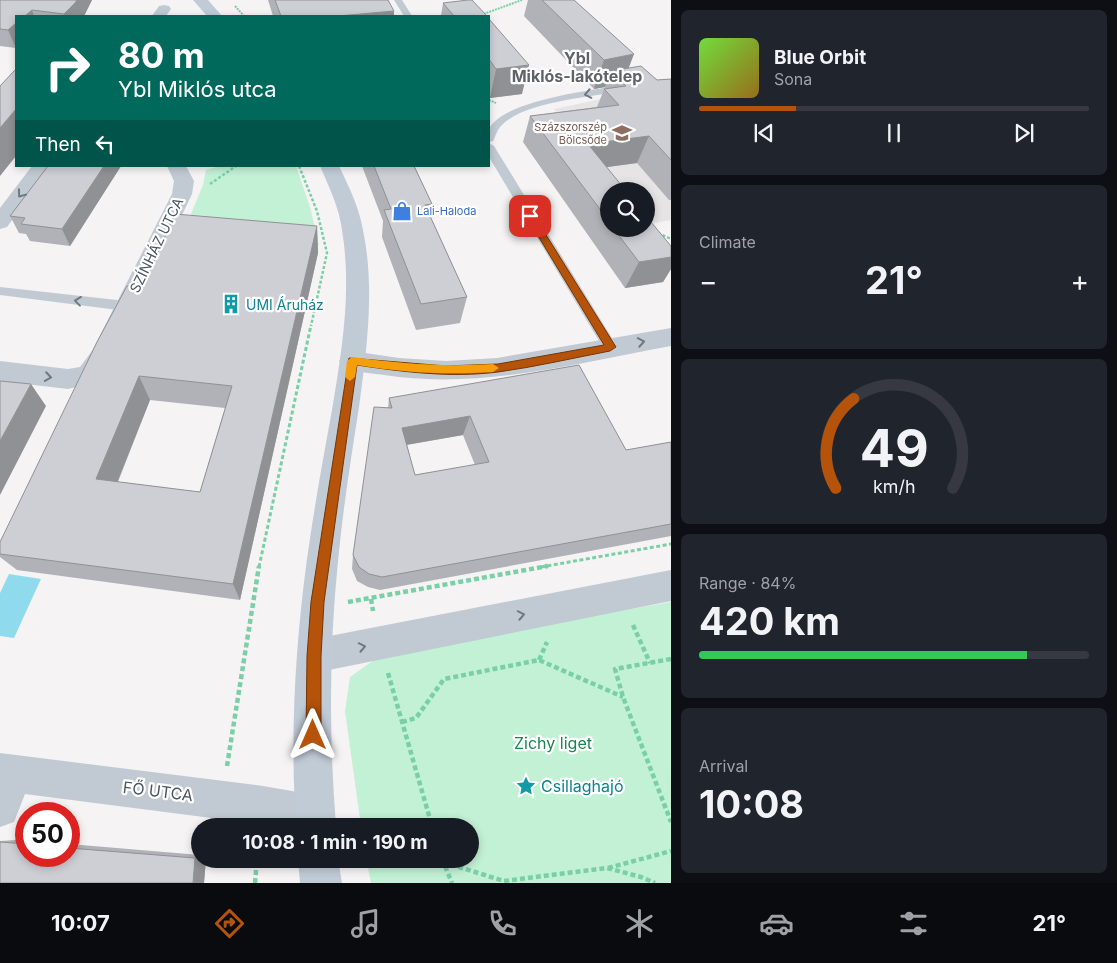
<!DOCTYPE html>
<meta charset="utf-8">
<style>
:root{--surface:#171b24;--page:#20242c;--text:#f1f3f6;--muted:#9ea1a6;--line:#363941;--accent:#b45309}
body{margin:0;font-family:Inter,sans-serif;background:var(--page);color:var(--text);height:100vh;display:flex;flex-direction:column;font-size:19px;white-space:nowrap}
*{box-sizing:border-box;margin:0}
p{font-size:16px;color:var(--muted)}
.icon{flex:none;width:28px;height:28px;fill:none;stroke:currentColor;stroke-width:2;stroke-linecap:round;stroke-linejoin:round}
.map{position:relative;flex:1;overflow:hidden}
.details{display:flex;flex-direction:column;gap:10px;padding:10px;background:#0d0f14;width:446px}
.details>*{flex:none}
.hud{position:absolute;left:15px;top:15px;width:475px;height:152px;border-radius:0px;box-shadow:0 2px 8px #0003;background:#00695c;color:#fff;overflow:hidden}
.tools{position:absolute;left:600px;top:182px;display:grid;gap:10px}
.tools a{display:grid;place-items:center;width:55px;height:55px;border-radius:50%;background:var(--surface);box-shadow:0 2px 8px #0003;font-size:25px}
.speed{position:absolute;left:15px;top:802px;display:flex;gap:10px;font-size:25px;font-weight:700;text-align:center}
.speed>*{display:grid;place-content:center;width:65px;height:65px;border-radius:50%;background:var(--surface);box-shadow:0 2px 8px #0003;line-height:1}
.speed .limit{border:8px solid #d22;background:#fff;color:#111}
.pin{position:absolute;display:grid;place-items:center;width:42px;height:42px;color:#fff;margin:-21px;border-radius:10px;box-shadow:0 2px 8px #0006}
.me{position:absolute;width:55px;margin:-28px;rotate:0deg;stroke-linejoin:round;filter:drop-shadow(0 0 4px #0008)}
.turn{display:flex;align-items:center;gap:18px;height:105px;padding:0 20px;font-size:22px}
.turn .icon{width:65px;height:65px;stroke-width:2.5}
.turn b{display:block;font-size:35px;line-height:42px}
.then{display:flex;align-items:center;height:48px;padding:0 20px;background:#0003;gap:10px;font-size:19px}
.big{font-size:38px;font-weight:700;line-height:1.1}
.details .widget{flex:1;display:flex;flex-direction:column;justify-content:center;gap:8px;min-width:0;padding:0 18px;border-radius:8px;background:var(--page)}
.details .dial{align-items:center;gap:0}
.dial svg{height:130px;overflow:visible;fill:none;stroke:var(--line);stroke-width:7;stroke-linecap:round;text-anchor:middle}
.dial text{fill:var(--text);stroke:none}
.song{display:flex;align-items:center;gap:15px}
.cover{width:60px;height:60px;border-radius:8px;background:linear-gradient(135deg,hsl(100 70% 55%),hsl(40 70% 35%))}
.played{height:5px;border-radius:2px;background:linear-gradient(90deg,var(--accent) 25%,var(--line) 25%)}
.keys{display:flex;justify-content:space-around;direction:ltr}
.heat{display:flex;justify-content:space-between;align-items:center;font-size:28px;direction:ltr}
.charge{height:8px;border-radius:4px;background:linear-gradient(90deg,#34c759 84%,var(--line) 0)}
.trip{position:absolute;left:191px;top:818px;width:288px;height:50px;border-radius:25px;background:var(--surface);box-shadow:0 2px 8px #0003;font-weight:700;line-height:50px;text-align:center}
.tab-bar{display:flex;height:80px;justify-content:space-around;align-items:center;background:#090b0e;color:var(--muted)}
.tab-bar .icon{width:35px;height:35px}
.tab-bar .selected{color:var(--accent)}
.tab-bar b{font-size:22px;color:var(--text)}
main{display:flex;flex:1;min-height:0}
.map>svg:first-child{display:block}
.education{fill:#e6e4e5}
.green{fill:#c3f1d5}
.water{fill:#90daee}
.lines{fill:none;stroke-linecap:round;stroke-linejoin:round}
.path-far3{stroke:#7ad0a6;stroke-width:2;stroke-dasharray:2 1;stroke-linecap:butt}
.path-far2{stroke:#7ad0a6;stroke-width:2.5;stroke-dasharray:3 2;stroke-linecap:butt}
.path-far1{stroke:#7ad0a6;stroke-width:3;stroke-dasharray:4 2.5;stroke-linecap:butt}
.path{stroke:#7ad0a6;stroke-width:4.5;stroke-dasharray:5 3;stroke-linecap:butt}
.lane{fill:#c1cad2;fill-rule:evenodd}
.street{fill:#c1cad2;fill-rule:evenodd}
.secondary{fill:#c1cbd6;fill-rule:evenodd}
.wall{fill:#b0b2b7;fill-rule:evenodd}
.shaded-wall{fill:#909195}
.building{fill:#cdcfd5;stroke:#909195;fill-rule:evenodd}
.oneway{stroke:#6e7983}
.route{fill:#b45309;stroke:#753606}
.slow{fill:#f59e0b}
.labels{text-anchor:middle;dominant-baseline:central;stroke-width:4.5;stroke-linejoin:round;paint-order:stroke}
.far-education-label{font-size:11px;fill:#785e54;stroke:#fff;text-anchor:end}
.far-shop-label{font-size:11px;fill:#366cbe;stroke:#fff;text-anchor:start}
.street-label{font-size:14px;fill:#4a5661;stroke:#fff}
.culture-label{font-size:14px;fill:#0d838f;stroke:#fff;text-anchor:start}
.far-district-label{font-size:16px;font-weight:bold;fill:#5f6368;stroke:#fff}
.near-park-label{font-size:16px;fill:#17864f;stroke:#fff}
.near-culture-label{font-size:16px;fill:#0d838f;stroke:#fff;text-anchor:start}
.near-street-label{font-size:16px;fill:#4a5661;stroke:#fff}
</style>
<main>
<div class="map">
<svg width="671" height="883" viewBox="0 0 671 883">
<rect width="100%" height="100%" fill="#f5f3f3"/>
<path class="education" d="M671,84v136l-22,4 -3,-3v-30h-24l-68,-82z"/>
<g class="green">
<path d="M220,166h76l14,41 9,38 -129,-11 -4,-8 17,-41 3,-15z"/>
<path d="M671,602v281h-300l-5,-24h104v-33h-109l-16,-115 5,-34 24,-17 47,-14z"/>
</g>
<path class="water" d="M9,574l32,5 -27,59 -14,-2v-43z"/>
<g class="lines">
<g class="path-far3">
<path d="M235,6l9,10"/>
<path d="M478,16l44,-16"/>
<path d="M489,100l7,3"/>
</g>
<g class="path-far2">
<path d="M299,166l18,45 10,42 -16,73"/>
<path d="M210,184l26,-18"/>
<path d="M658,233l13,6"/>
</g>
<g class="path-far1">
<path d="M259,567l52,-242"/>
<path d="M541,567l130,-23"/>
</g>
<g class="path">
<path d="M371,599l2,12"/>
<path d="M348,602l200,-36"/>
<path d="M633,625l17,38"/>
<path d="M671,659l-56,10 8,28 48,125"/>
<path d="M539,660l8,-18"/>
<path d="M388,673l44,153"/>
<path d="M402,722l14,-4 28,-39 95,-19 84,37"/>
<path d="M227,766l32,-200"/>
<path d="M442,859l10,24"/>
<path d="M443,862l61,19 103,-13 34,9 14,6"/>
<path d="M608,868l63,-17"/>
<path d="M255,883l2,-24"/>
</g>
<g class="lane">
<path d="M394,0h8l10,16h-8z"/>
<path d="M623,85l3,1v4c-34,8 -102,10 -126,37 -3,4 -5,10 -7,14l-4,1c0,-5 -1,-11 1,-15 17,-27 103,-37 133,-42z"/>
<path d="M489,143l5,3 121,197 2,4 -2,4h-10l-116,-194z"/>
<path d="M0,287l126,14 5,2 1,3 -1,3 -5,2 -126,-16z"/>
</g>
<g class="street">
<path d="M164,5l5,1 2,3 -5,7h-14l7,-10z"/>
<path d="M32,166h19l-44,61 -7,2v-21z"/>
<path d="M167,166h19l8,15 -2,13 -78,163 -17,25 -29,7 -68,-8v-20l68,8 12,-2 12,-16 80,-157 2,-13z"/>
<path d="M671,328v18c-94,17 -191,44 -287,29 -14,-2 -28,-3 -41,-7l-4,-7 4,-7 9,-3 47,7 47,3 51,-3z"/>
<path d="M671,570v31l-357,72 -12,-5 -5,-12 5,-12 12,-5z"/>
<path d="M0,753l263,33 52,9 14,5 5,14 -5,12h-55l-249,-32 -11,28 -14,5z"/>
</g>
<g class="secondary">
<path d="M193,0h15l14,16h-15z"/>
<path d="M320,166h19c10,21 20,41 24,64 12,58 4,118 -4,177 -8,51 -16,102 -21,154 -9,88 -9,176 -2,265h-40c-6,-89 -1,-179 11,-267 7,-50 16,-100 25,-149 10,-60 20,-120 10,-180 -3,-23 -13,-43 -22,-64z"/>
<path d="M298,859h40l4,24h-42z"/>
</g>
</g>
<g class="wall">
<path d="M0,0h92l-8,16h-68v32l-16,-2z"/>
<path d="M268,0h120l6,16h-121z"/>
<path d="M528,0h46l54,68 29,12 14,-1v121h-2l-32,-37 -30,4 2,24v38h37l25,17v23l-8,13 -38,6 -102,-146 7,-26 67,-9 8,-20 -11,2 -70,-73z"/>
<path d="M443,3l44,13h-46z"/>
<path d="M489,19l33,75 -32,4 -1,-2z"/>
<path d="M48,166h73l-51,80 -40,-5 -4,-7 -7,-1 -9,-17z"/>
<path d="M362,166h52l18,38 -2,12 37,81 -7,26 -44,7 -34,-93 1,-16z"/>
<path d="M317,226l1,27 -78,347 -223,-30 -17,-13v-15l142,-254zM150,400l75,8 -25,84 -82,-10z"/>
<path d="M389,398l237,52 45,-8v94l-291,54 -12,-3 -11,-6 -5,-12 1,-14 35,-147zM463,435l12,30 -60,10 -8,-30z"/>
<path d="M16,840h10v16h43v-12l131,11v4h6l-2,24h-204v-42z"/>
</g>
<g class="shaded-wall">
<path d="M77,0h15l-8,16h-19l-1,-2z"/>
<path d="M32,10l2,6h-9z"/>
<path d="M394,11v5h-56z"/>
<path d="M16,23v25l-8,-18z"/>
<path d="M634,54l-11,29 -12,-12 -6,16 -11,2 10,-29z"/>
<path d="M529,65l-7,29 -32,4 6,-29z"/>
<path d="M16,109v47l-16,20v-48z"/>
<path d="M649,136l-12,27 -59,8 10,-27z"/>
<path d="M104,166h17l-51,80 -8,-17z"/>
<path d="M317,226l1,27 -78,347 -7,-16z"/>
<path d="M671,257v12l-8,13 -38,6 14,-26z"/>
<path d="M139,376l11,24 -40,100 -14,-21z"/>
<path d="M31,384l15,22 -46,89v-54z"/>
<path d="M470,416l-7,19 -64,11 3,-18z"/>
<path d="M200,857v2h6l-2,24h-11l2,-25z"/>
</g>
<g class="building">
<path d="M0,0h77l-2,3 -11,11 -32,-4 -7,6h-9v7l-8,7 -8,-1z"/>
<path d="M275,0h113l6,11 -56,5h-57z"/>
<path d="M468,0h4l15,16h-33l-11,-13z"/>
<path d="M542,0h32l60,54 -30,6z"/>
<path d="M489,19l40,46 -33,4 -7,-10z"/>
<path d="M641,66l16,14 14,-1v81l-22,-24 -61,8 38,47h-17v30l-79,-105 89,-11 -15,-16 22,-3 -15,-15z"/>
<path d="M16,69v40l-16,19v-42z"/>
<path d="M48,166h56l-42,63 -41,-5 4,-6 -15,-2z"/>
<path d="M374,166h40l18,38 -7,1 42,92 -46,7 -37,-94 7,-1z"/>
<path d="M175,214l142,12 -84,358 -233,-30v-12l97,-200 30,-56 15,2zM139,376l93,10 -32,106 -104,-13z"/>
<path d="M646,216l25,30v11l-32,5 -25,-33h32z"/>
<path d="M579,365l47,85 45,-8v82l-289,53 -13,-3 -10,-7 -6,-12 21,-148 18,1 -3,-10zM470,416l19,46 -74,13 -13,-47z"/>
<path d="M0,381l31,3 -31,57z"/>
<path d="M0,842l26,2v12h43v-8l126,10 -2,25h-193z"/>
</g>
<defs><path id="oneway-chevron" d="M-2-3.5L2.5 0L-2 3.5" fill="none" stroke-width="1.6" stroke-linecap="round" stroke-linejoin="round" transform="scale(1.25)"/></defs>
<g class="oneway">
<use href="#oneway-chevron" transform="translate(588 94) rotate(169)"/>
<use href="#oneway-chevron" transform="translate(21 194) rotate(127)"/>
<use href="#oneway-chevron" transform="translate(78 301) rotate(-173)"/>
<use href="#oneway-chevron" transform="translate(641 342) rotate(-10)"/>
<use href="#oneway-chevron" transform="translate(48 377) rotate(8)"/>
<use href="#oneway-chevron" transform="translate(521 615) rotate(-11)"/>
<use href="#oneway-chevron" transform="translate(362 647) rotate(-11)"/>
</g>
<path class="route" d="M527,214h6l83,133 -6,4c-37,7 -75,16 -112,21 -47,6 -95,0 -141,-7l-33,237 -3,54v79l-3,6 -5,2 -5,-2 -2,-6 1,-79 4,-54 38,-244 97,8 52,-2 106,-19 -78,-129z"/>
<path class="slow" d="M352,357c51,7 91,10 141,7l6,4 -6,4c-48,3 -88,1 -136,-7l-2,12 -5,4 -5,-4 2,-16z"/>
<defs>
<symbol id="school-bare" viewBox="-9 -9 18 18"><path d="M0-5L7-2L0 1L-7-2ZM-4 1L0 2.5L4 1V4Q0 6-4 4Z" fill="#8d6e63" stroke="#fff" stroke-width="2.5" paint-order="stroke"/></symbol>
<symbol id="shop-bare" viewBox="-9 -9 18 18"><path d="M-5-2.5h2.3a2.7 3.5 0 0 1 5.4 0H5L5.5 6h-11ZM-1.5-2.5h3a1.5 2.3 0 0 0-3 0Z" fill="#3f7fe0" stroke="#fff" stroke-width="2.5" paint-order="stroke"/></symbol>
<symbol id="building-bare" viewBox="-9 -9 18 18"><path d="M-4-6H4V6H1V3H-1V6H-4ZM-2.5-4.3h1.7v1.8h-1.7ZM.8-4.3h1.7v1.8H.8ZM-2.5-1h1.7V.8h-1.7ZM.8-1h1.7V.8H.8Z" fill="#0f9aa8" stroke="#fff" stroke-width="2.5" paint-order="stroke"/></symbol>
<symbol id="sight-bare" viewBox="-9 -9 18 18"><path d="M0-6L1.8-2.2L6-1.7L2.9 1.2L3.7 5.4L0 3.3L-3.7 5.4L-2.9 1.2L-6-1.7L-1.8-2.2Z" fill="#0f9aa8" stroke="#fff" stroke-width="2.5" paint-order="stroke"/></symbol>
</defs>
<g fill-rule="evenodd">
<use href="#school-bare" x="608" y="119" width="28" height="28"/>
<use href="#shop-bare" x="388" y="197" width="28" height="28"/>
<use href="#building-bare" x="217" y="290" width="28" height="28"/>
<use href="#sight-bare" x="512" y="772" width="28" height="28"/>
</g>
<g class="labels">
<g class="far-education-label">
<text x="607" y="127">Százszorszép<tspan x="607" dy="13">Bölcsőde</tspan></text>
</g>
<g class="far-shop-label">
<text x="417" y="211">Lali-Haloda</text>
</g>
<g class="street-label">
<text transform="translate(156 245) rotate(-64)">SZÍNHÁZ UTCA</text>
</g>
<g class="culture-label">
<text x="246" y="304">UMI Áruház</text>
</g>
<g class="far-district-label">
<text x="577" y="58">Ybl<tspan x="577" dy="18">Miklós-lakótelep</tspan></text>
</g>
<g class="near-park-label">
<text x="553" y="743">Zichy liget</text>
</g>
<g class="near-culture-label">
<text x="541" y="786">Csillaghajó</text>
</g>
<g class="near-street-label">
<text transform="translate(158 791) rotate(7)">FŐ UTCA</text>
</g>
</g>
</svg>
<div class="tools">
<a><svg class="icon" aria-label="search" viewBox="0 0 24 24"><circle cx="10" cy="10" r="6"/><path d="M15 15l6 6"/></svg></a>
</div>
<div class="speed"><div class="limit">50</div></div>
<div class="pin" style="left:530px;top:216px;background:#d93025"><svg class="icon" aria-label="arrive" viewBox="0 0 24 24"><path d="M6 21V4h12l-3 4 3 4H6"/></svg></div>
<svg class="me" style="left:313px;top:735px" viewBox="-20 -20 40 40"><path d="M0-17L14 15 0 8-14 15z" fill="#b45309" stroke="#fff" stroke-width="4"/></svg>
<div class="trip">10:08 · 1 min · 190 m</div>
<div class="hud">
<div class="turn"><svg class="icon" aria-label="right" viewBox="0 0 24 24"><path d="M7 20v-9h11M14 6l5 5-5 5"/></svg><div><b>80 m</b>Ybl Miklós utca</div></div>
<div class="then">Then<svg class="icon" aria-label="left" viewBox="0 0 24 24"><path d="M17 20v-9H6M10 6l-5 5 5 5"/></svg></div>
</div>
</div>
<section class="details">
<div class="widget">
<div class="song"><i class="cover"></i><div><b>Blue Orbit</b><p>Sona</p></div></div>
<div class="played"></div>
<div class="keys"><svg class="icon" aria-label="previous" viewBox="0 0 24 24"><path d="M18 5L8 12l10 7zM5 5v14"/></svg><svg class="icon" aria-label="pause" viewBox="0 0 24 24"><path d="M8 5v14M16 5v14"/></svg><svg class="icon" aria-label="next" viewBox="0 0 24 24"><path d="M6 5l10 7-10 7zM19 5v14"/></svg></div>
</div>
<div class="widget"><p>Climate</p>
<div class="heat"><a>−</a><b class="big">21°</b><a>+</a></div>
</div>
<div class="widget dial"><svg viewBox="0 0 100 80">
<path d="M14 69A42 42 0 1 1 86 69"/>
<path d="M14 69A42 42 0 0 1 25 14" stroke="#b45309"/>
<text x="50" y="56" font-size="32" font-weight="700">49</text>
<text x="50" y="72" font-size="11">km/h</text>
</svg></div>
<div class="widget"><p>Range · 84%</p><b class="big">420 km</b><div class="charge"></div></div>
<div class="widget"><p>Arrival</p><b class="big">10:08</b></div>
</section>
</main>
<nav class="tab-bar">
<b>10:07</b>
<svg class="icon selected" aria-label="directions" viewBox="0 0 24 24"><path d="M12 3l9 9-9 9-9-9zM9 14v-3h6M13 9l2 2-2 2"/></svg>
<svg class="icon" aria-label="music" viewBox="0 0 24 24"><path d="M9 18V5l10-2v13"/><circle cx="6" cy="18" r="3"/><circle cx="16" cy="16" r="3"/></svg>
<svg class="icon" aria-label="phone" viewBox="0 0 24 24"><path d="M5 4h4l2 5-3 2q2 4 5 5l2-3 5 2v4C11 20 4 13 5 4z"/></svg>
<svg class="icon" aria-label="climate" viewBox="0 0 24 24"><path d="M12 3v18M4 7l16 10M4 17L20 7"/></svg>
<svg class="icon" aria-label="car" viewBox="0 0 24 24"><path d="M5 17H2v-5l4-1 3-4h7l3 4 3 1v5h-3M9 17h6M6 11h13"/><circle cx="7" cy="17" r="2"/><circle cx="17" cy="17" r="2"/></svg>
<svg class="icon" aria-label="filters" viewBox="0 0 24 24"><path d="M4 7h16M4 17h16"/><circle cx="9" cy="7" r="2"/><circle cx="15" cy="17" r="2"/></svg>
<b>21°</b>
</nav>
